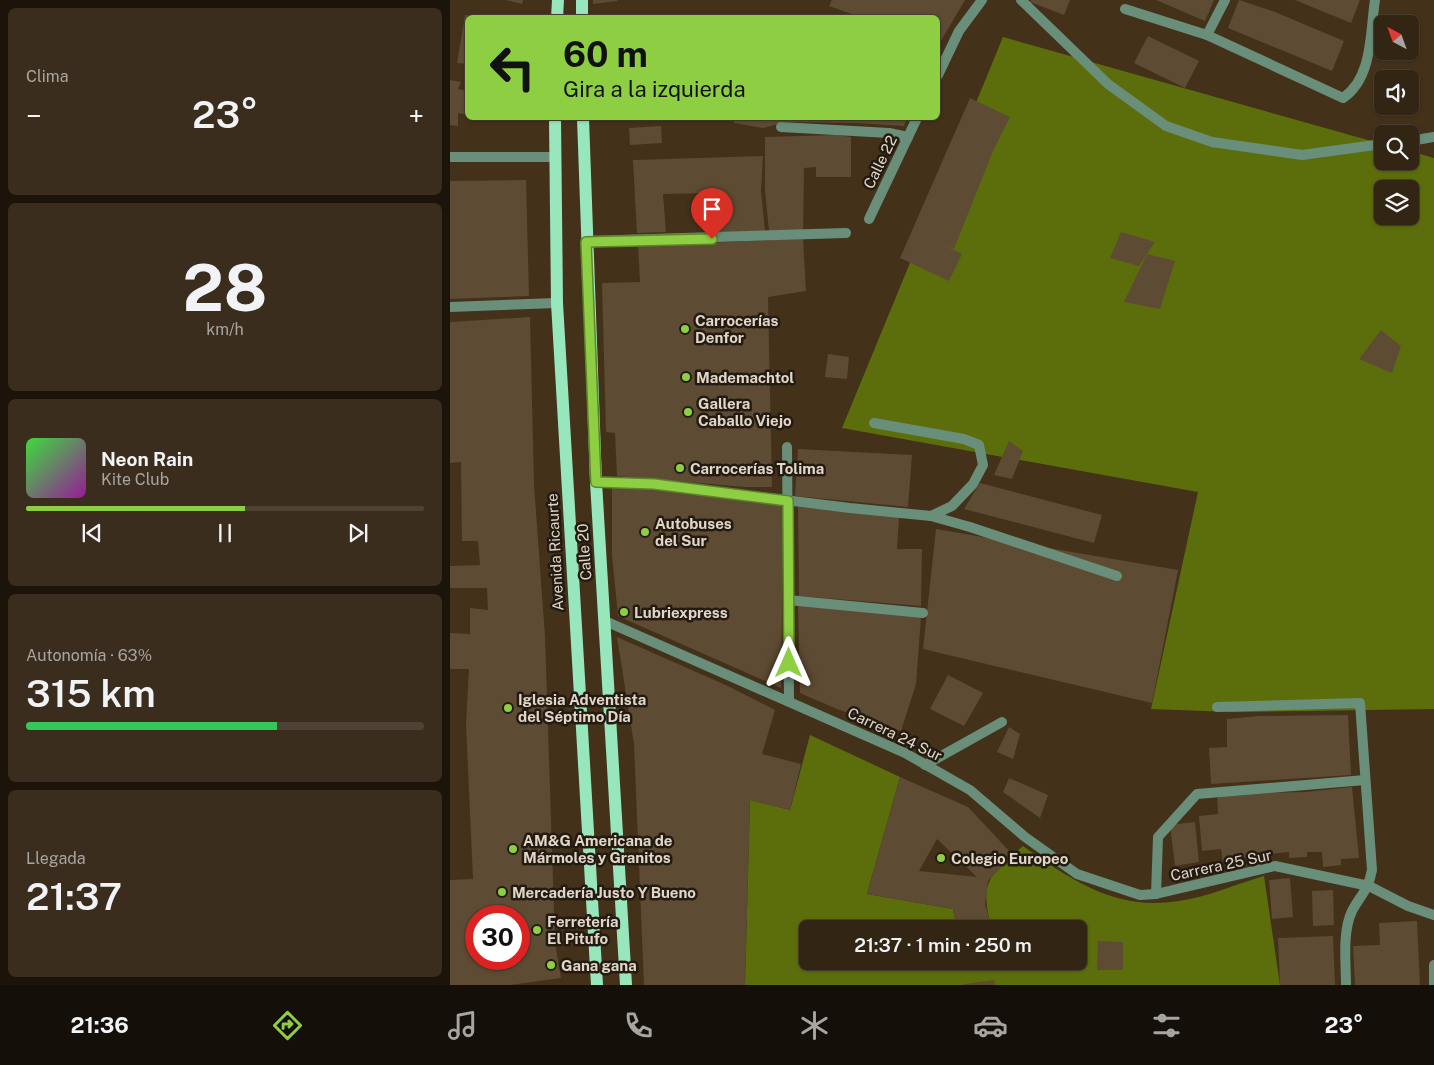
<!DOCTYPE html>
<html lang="es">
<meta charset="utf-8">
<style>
:root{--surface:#322514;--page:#3a2d1d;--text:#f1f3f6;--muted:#a8a5a0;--line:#4d4234;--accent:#8ece43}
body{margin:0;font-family:"Public Sans",sans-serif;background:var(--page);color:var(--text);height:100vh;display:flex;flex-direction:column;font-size:19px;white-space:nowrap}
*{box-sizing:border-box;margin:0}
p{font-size:16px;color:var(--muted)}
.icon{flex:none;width:28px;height:28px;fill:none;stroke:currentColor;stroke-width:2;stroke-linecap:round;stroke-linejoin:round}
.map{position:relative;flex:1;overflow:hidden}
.panel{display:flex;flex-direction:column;gap:8px;padding:8px;background:#1c140b;width:450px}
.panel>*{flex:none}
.hud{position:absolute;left:15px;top:15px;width:475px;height:105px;border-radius:8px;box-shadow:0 1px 4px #0004,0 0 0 1px var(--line);background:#8ece43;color:#111;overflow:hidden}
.needle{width:32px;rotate:319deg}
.fabs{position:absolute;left:924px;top:15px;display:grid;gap:10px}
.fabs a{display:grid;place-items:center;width:45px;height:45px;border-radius:8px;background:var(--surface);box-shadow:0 1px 4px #0004,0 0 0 1px var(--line);font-size:25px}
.speed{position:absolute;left:15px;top:905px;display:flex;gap:10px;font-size:25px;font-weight:700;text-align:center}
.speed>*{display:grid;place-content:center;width:65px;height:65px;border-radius:50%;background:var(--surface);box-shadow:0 1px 4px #0004,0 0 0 1px var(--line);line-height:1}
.speed .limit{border:8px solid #d22;background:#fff;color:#111}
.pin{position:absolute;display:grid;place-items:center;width:42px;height:42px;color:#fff;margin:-51px -21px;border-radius:50% 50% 50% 0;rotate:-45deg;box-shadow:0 0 5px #0007}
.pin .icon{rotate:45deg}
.me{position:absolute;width:55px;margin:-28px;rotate:0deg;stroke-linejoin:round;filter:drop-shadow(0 0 4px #0008)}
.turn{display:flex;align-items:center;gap:18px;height:105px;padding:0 15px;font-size:22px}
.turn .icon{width:65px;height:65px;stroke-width:2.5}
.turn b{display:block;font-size:35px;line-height:42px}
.big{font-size:38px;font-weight:600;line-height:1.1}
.panel .tile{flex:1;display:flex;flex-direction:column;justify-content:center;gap:8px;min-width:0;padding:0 18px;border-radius:8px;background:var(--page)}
.panel .dial{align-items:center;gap:0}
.dial b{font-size:65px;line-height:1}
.song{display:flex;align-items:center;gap:15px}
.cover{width:60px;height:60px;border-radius:8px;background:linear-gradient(135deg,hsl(120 70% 55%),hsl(300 70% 35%))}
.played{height:5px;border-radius:2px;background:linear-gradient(90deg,var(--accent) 55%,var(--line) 55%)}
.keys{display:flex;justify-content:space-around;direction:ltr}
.heat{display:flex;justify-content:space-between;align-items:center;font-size:28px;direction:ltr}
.charge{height:8px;border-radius:4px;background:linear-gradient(90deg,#34c759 63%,var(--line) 0)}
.trip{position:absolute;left:349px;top:920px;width:288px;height:50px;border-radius:8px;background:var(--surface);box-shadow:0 1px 4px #0004,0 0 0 1px var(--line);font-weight:600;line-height:50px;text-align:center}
.tab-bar{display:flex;height:80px;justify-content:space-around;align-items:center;background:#140f08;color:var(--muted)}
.tab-bar .icon{width:35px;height:35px}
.tab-bar .current{color:var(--accent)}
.tab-bar b{font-size:22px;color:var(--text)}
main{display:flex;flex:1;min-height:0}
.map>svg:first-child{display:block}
.forest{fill:#5c6e0c;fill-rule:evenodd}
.building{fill:#5e4b33;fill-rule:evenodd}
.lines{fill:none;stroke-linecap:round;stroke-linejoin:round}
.lane{stroke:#698e79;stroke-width:10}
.street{stroke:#698e79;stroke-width:10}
.primary{stroke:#98e7bc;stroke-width:12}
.route-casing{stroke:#5c862c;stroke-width:12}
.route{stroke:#8ece43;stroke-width:9}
.poi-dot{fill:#8ece43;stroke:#231b11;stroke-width:2}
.labels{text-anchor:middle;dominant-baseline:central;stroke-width:5;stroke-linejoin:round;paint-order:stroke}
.street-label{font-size:15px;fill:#e1d6c8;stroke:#231b11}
.poi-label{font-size:15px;font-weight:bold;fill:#e1d6c8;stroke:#231b11;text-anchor:start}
</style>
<main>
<section class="panel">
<div class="tile"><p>Clima</p>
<div class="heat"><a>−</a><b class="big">23°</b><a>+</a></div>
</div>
<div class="tile dial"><b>28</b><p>km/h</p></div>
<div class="tile">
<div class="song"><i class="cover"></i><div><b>Neon Rain</b><p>Kite Club</p></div></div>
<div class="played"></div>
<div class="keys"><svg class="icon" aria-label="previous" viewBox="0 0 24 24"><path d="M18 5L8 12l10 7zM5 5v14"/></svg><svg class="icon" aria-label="pause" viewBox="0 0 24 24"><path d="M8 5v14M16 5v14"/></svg><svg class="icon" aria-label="next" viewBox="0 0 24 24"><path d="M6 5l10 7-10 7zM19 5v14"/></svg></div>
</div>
<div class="tile"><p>Autonomía · 63%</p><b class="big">315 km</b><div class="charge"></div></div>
<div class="tile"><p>Llegada</p><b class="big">21:37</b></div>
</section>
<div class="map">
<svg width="984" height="985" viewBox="0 0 984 985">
<rect width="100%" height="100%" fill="#43311a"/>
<g class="forest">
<path d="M553,37l379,107v17h28v-10l24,7v551l-202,3 -81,-3 47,-217 -356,-64zM932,189h28v27h-28z"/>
<path d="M360,735l90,42 -33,117 86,15 4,20h-149v32h270v-32h-86c-13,-46 -4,-53 31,-83 50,35 92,65 156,55 29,-4 57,-17 85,-25l16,109h-535l5,-185 40,10z"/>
</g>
<g class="building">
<path d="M56,0h17l-1,4z"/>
<path d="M143,0h24l1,1 -25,3z"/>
<path d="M382,0h133l-26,44 -1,-26h-75l-34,-12z"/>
<path d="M581,0h39l-6,15 -34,-13z"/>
<path d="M706,0h58l-9,21z"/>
<path d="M789,0l36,12 69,29 -12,30 -104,-43z"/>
<path d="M845,0h65l-9,23z"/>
<path d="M15,15l22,1 -19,2v46l-11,-1z"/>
<path d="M698,36l51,25 -14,27 -51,-25z"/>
<path d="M0,80l11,2 -3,7 10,2v24l-10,-2v13l-8,-1z"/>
<path d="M520,98l40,19 -17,34 -39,98 -10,-4 18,9 -13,27 -49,-23z"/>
<path d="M284,118h173l-3,8 -48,-3 -71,-1 -22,6 -29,-5z"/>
<path d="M211,126l1,17 -32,2 -1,-17z"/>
<path d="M386,135l15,2v40h-35v-10l-12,1 -1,64 -34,-1 -4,-40v-54z"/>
<path d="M313,156l-2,35 4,40 -50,4v-42h-6l-46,1 3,38 -29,1 -4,-73z"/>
<path d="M76,180l3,116 -79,3v-118z"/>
<path d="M671,232l34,10 -16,24 -29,-8z"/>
<path d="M353,239l3,52 -38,6 4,190h-27l-128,-11 -2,-43 -9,-1 -4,-149 38,-1 -2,-39h64z"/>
<path d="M697,254l28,7 -15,48 -36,-7z"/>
<path d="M80,317l4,168 11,151 10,307 6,35 -51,7h-60v-105l23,-1 -7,-155 3,-55h-19v-36l20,1v-26l18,2 -1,-22h-37v-22l30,-1 -2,-24h-16l-1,-79 -11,1v-141zM26,916h43v43h-43z"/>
<path d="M931,330l20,16 -9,27 -33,-14z"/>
<path d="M378,354l21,3 -2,22 -22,-2z"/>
<path d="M559,441l14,10 -11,28 -18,-4z"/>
<path d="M348,449l114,6 -4,52 -113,-11z"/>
<path d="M530,483l122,32 -8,28 -130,-34z"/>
<path d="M162,488l42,1 129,16 -2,183 -163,-72 -6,-61z"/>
<path d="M348,507l101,10 -2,32h25l-1,57 -122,-10z"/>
<path d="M486,529l242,41 -26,133 -229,-54z"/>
<path d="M348,605l123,12 -5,67 -15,47 -64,-22 -37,-16z"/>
<path d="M167,637l113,50 45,23 -13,44 39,10 -11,46 -40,-10 -5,185h-101l-10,-241z"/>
<path d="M498,675l35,18 -19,33 -34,-17z"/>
<path d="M898,715l3,60 -140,9 -2,-36 18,-1v-28l32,-3z"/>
<path d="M559,727l11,7 -7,25 -16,-7z"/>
<path d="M450,777l68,30 45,48 -25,26 -3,23 7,25h-35l-4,-20 -86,-15zM487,839l40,38 -58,-6z"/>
<path d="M559,778l39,17 -8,23 -37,-26z"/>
<path d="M902,787l7,71 -18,1v6l-18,2 -1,-15h-15v5l-18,1v-6l-38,4 -28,7 -2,-14 -19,2 -3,-35 19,-2 -1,-20 88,-2z"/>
<path d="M745,822l4,40 -24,4 -5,-41z"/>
<path d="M840,878l3,39 -21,2 -3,-39z"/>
<path d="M883,890l1,35 -21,1 -1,-35z"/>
<path d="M967,921l3,64h-65l-2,-39 27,-1 -1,-22z"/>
<path d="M883,936l2,49h-55l-2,-47z"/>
<path d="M648,941l25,1v28h-26z"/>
<path d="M544,980l1,5h-31v-1z"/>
</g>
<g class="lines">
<g class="lane">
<path d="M0,157h105"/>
<path d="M475,765l77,-43"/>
</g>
<g class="street">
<path d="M571,0l87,84 58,42 46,16 90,13 80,-11"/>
<path d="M675,9l82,26 136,63c30,-20 27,-66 32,-98"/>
<path d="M757,35l18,-35"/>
<path d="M488,75l21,-44 23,-31"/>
<path d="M331,127l108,6 19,4"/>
<path d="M960,141l24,-4"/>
<path d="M419,219l48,-101"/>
<path d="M136,241l260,-8"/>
<path d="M0,307l107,-4"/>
<path d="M424,423l90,16 15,6 4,20 -10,19 -21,22 -21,10"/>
<path d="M337,447l2,254"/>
<path d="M146,482l58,2 196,24 81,8 39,11 147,49"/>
<path d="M338,600l135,13"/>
<path d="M155,621l300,132 65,37 55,47 52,37 63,21 16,-1 119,-28 94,20 39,20 26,9"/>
<path d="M767,707l143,-4 12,167c-4,21 -11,24 -20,41 -10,21 -6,52 -6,74"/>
<path d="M706,894l2,-57 39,-43 168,-14"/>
<path d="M984,985v-20"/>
</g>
<g class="primary">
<path d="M132,0v18"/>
<path d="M107,18l1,-18"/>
<path d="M105,118l2,185 40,682"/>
<path d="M133,118l13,364 30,503"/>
</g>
</g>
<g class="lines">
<defs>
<path id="route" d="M262,239l-126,3 10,240 58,2 134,17 1,162"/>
</defs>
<use href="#route" class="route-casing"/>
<use href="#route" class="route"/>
</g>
<g class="poi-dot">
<circle cx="235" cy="329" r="5"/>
<circle cx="236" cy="377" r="5"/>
<circle cx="238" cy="412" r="5"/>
<circle cx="230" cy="468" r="5"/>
<circle cx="195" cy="532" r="5"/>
<circle cx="174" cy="612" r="5"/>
<circle cx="58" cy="708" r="5"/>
<circle cx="63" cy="849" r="5"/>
<circle cx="491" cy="858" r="5"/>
<circle cx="52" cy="892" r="5"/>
<circle cx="87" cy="930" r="5"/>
<circle cx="101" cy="965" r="5"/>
</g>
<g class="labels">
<g class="street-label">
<text transform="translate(430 162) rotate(-64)">Calle 22</text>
<text transform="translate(105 552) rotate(-93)">Avenida Ricaurte</text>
<text transform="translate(134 552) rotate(-94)">Calle 20</text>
<text transform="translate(445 734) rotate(26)">Carrera 24 Sur</text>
<text transform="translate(771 865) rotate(-12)">Carrera 25 Sur</text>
</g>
<g class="poi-label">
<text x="245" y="320">Carrocerías<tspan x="245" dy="17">Denfor</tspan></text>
<text x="246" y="377">Mademachtol</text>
<text x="248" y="403">Gallera<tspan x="248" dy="17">Caballo Viejo</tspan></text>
<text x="240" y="468">Carrocerías Tolima</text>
<text x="205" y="523">Autobuses<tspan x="205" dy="17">del Sur</tspan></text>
<text x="184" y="612">Lubriexpress</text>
<text x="68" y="699">Iglesia Adventista<tspan x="68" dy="17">del Séptimo Día</tspan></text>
<text x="73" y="840">AM&amp;G Americana de<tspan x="73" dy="17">Mármoles y Granitos</tspan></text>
<text x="501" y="858">Colegio Europeo</text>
<text x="62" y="892">Mercadería Justo Y Bueno</text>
<text x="97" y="921">Ferretería<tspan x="97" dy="17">El Pitufo</tspan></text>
<text x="111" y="965">Gana gana</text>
</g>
</g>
</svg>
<div class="fabs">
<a><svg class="needle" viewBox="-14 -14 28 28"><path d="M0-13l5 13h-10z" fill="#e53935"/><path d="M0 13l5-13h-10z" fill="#a8a5a0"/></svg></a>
<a><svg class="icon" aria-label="sound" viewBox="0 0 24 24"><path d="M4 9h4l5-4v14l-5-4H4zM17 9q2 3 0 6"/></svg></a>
<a><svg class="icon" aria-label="search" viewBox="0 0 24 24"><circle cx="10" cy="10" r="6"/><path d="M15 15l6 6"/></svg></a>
<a><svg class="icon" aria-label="layers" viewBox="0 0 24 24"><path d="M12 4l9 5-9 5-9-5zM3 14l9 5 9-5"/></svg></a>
</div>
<div class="speed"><div class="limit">30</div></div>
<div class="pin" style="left:262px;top:239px;background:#d93025"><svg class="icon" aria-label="arrive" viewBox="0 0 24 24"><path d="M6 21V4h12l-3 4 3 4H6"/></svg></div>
<svg class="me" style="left:339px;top:663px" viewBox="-20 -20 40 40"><path d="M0-17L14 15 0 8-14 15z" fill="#8ece43" stroke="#fff" stroke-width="4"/></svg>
<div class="trip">21:37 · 1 min · 250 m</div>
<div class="hud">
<div class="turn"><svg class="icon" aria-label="left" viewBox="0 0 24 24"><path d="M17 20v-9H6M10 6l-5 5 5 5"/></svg><div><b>60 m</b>Gira a la izquierda</div></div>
</div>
</div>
</main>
<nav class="tab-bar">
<b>21:36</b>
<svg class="icon current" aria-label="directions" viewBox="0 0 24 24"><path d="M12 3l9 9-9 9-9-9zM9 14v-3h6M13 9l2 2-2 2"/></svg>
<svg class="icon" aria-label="music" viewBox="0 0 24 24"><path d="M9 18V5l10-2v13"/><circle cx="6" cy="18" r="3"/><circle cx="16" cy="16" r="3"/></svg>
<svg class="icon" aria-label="phone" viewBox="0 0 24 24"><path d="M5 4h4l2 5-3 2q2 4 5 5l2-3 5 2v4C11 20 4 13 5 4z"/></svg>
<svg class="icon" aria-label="climate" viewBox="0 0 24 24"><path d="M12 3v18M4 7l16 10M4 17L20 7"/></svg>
<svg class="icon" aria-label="car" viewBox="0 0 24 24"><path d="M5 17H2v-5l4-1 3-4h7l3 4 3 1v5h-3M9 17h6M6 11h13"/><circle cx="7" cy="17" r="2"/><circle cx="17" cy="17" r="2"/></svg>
<svg class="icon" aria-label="filters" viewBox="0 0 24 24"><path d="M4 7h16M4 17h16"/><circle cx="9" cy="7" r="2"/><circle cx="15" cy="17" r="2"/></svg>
<b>23°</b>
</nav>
